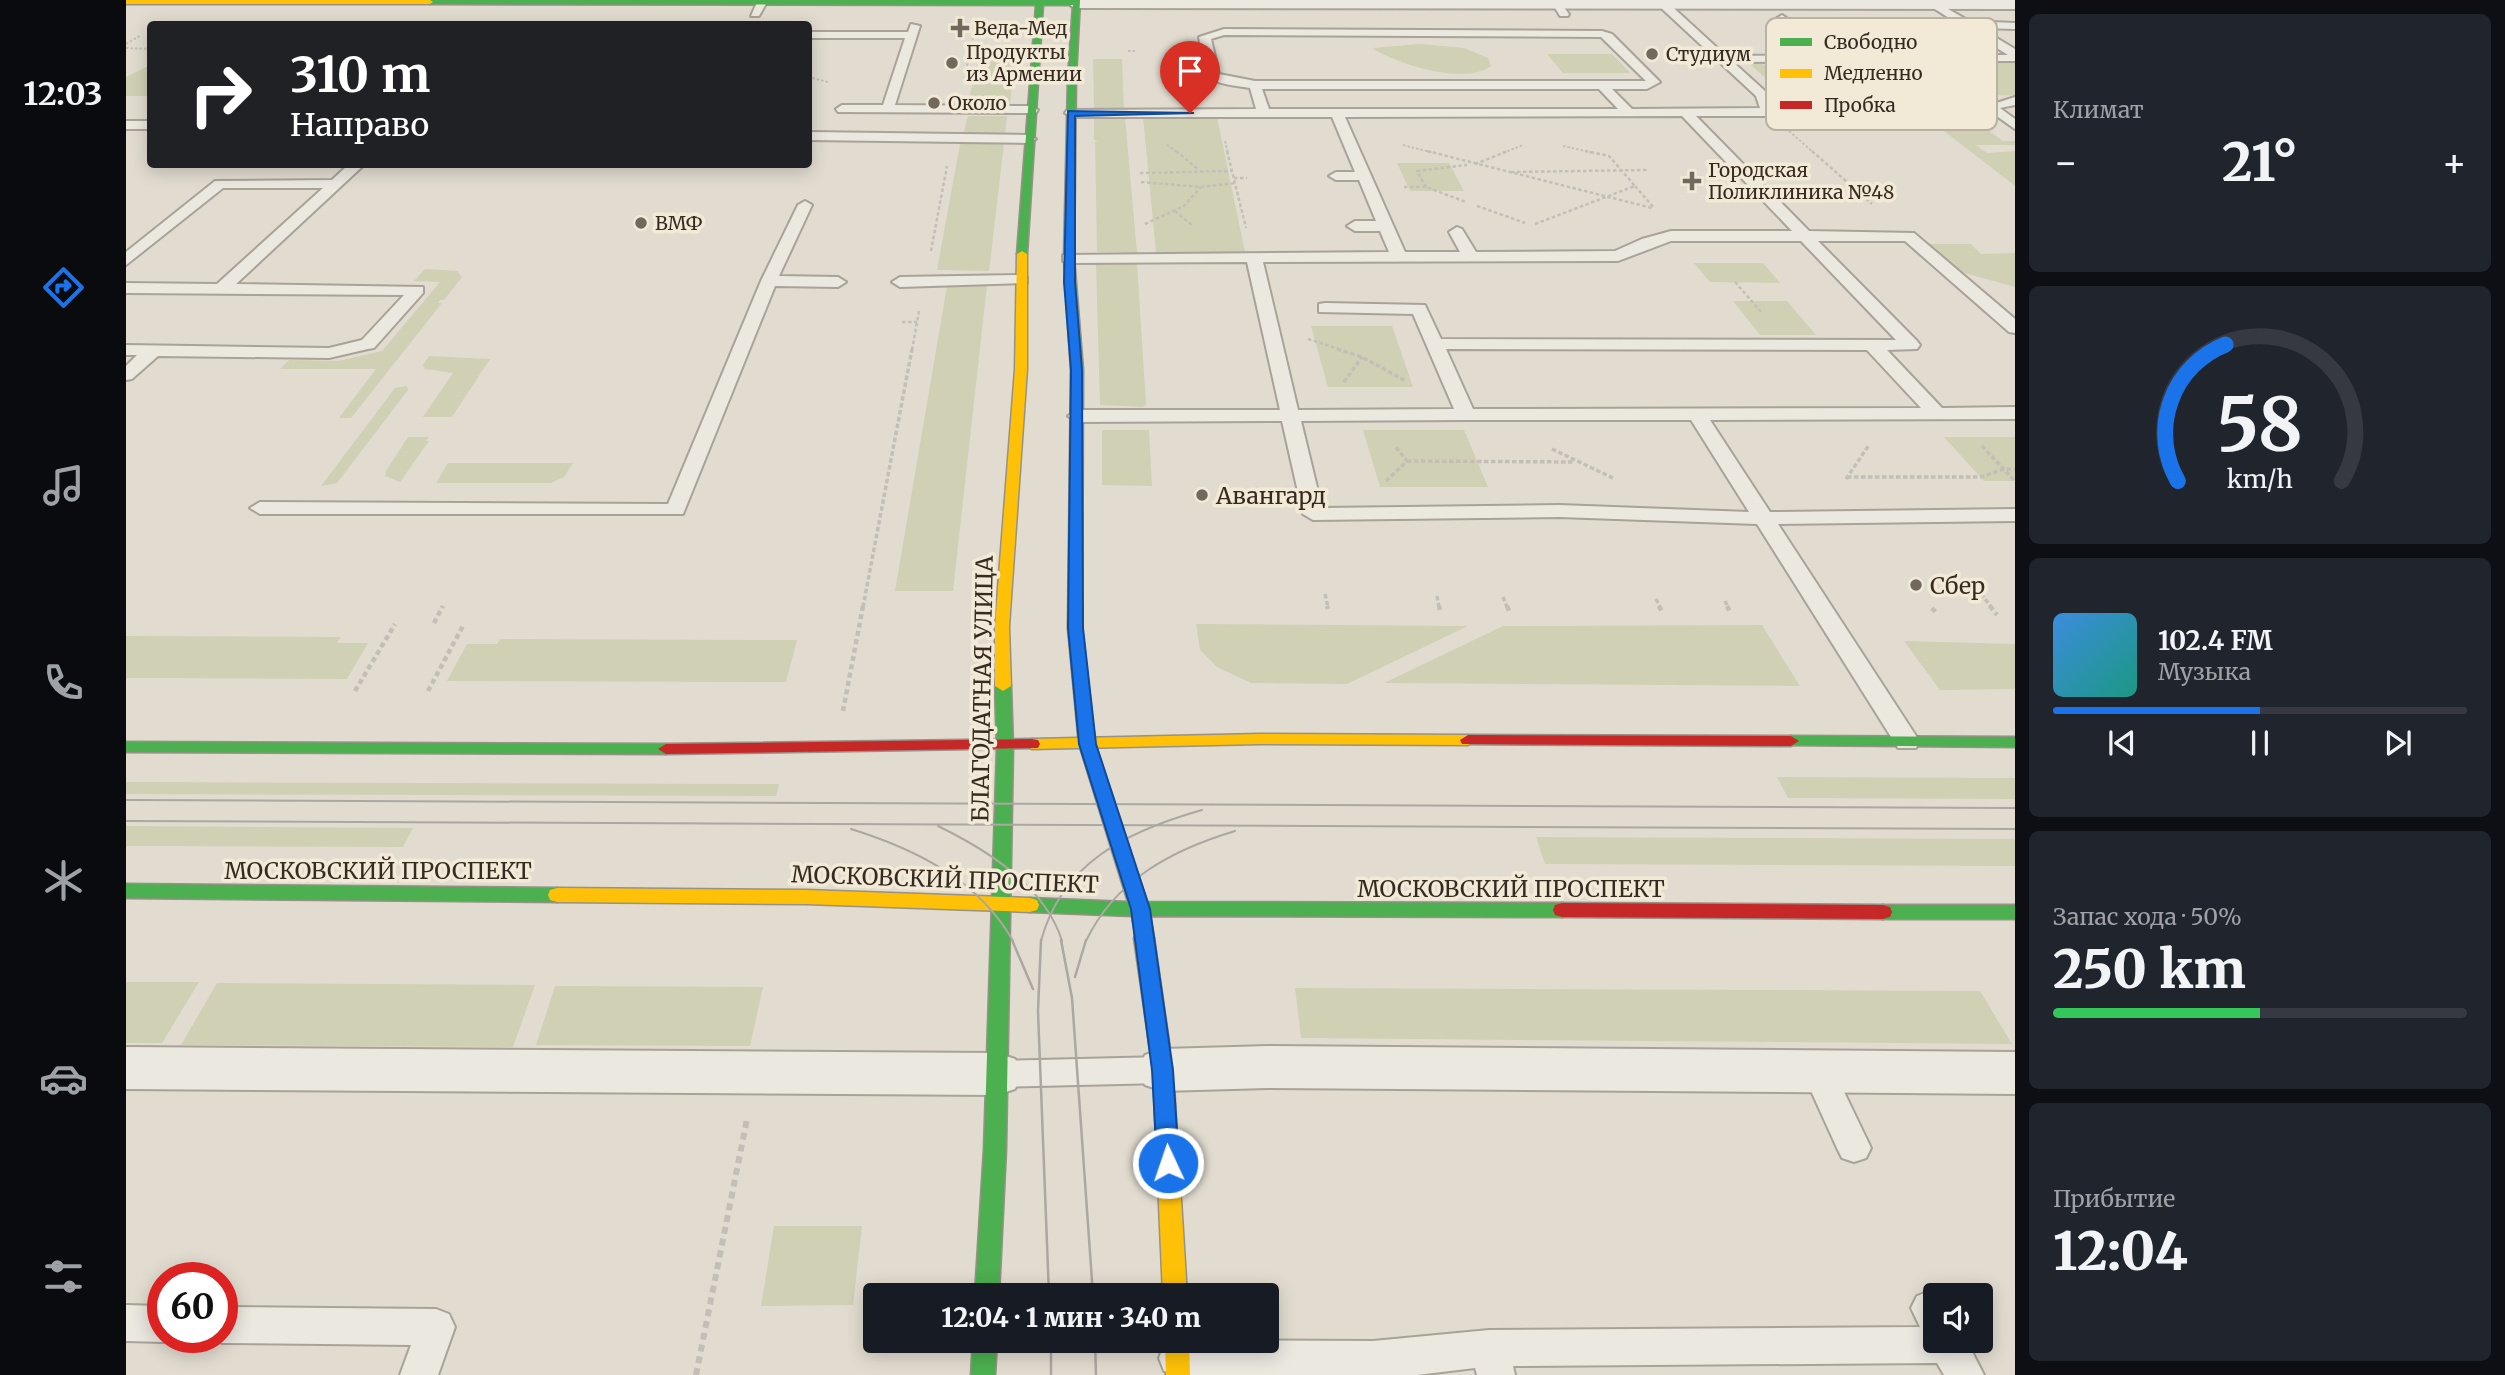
<!DOCTYPE html>
<html lang="ru">
<meta charset="utf-8">
<style>
:root{--surface:#171b24;--page:#20242c;--text:#f1f3f6;--muted:#9ea1a6;--line:#363941;--accent:#1a73e8}
body{margin:0;font-family:Merriweather,serif;background:var(--page);color:var(--text);height:100vh;display:flex;flex-direction:column;font-size:26px;white-space:nowrap}
*{box-sizing:border-box;margin:0}
p{font-size:23px;color:var(--muted)}
.icon{flex:none;width:38px;height:38px;fill:none;stroke:currentColor;stroke-width:2;stroke-linecap:round;stroke-linejoin:round}
.map{position:relative;flex:1;overflow:hidden}
.drawer{display:flex;flex-direction:column;gap:14px;padding:14px;background:#0d0f14;width:490px}
.drawer>*{flex:none}
.guide{position:absolute;left:21px;top:21px;width:665px;height:147px;border-radius:7px;box-shadow:0 4px 18px #0003;background:#202124;color:#fff;overflow:hidden}
.controls{position:absolute;left:1797px;top:1283px;display:grid;gap:14px}
.controls a{display:grid;place-items:center;width:70px;height:70px;border-radius:7px;background:var(--surface);box-shadow:0 4px 18px #0003;font-size:35px}
.speed{position:absolute;left:21px;top:1262px;display:flex;gap:14px;font-size:35px;font-weight:700;text-align:center}
.speed>*{display:grid;place-content:center;width:91px;height:91px;border-radius:50%;background:var(--surface);box-shadow:0 4px 18px #0003;line-height:1}
.speed .limit{border:10px solid #d22;background:#fff;color:#111}
.pin{position:absolute;display:grid;place-items:center;width:60px;height:60px;color:#fff;margin:-72px -30px;border-radius:50% 50% 50% 0;rotate:-45deg;box-shadow:0 0 7px #0007}
.pin .icon{rotate:45deg}
.me{position:absolute;width:77px;margin:-38px;rotate:357deg;stroke-linejoin:round;filter:drop-shadow(0 0 5px #0008)}
.turn{display:flex;align-items:center;gap:24px;height:147px;padding:0 28px;font-size:32px}
.turn .icon{width:91px;height:91px;stroke-width:2.5}
.turn b{display:block;font-size:49px;line-height:60px}
.big{font-size:52px;font-weight:800;line-height:1.1}
.drawer .tile{flex:1;display:flex;flex-direction:column;justify-content:center;gap:10px;min-width:0;padding:0 24px;border-radius:10px;background:var(--page)}
.drawer .dial{align-items:center;gap:0}
.dial svg{height:182px;overflow:visible;fill:none;stroke:var(--line);stroke-width:7;stroke-linecap:round;text-anchor:middle}
.dial text{fill:var(--text);stroke:none}
.song{display:flex;align-items:center;gap:21px}
.cover{width:84px;height:84px;border-radius:10px;background:linear-gradient(135deg,hsl(210 70% 55%),hsl(170 70% 35%))}
.played{height:7px;border-radius:4px;background:linear-gradient(90deg,var(--accent) 50%,var(--line) 50%)}
.keys{display:flex;justify-content:space-around;direction:ltr}
.heat{display:flex;justify-content:space-between;align-items:center;font-size:38px;direction:ltr}
.charge{height:10px;border-radius:5px;background:linear-gradient(90deg,#34c759 50%,var(--line) 0)}
.trip{position:absolute;left:737px;top:1283px;width:416px;height:70px;border-radius:7px;background:var(--surface);box-shadow:0 4px 18px #0003;font-weight:800;line-height:70px;text-align:center}
main{display:flex;flex:1;min-height:0}
.menu{display:flex;flex-direction:column;width:126px;justify-content:space-around;align-items:center;background:#090b0e;color:var(--muted)}
.menu .icon{width:49px;height:49px}
.menu .selected{color:var(--accent)}
.menu b{font-size:32px;color:var(--text)}
.map>svg:first-child{display:block}
.green{fill:#d0d0b4}
.lines{fill:none;stroke-linecap:round;stroke-linejoin:round}
.lane-casing{stroke:#a8a298;stroke-width:4}
.street-casing{stroke:#a8a298;stroke-width:4}
.fast-casing{stroke:#979188;stroke-width:3}
.slow-casing{stroke:#979188;stroke-width:3}
.jam-casing{stroke:#979188;stroke-width:3}
.path-far4{stroke:#c3bfb7;stroke-width:2;stroke-dasharray:2.5 2;stroke-linecap:butt}
.path-far3{stroke:#c3bfb7;stroke-width:2.5;stroke-dasharray:3.5 2.5;stroke-linecap:butt}
.path-far2{stroke:#c3bfb7;stroke-width:3.5;stroke-dasharray:4.5 2.5;stroke-linecap:butt}
.path-far1{stroke:#c3bfb7;stroke-width:4.5;stroke-dasharray:5 3.5;stroke-linecap:butt}
.path{stroke:#c3bfb7;stroke-width:6;stroke-dasharray:7 5;stroke-linecap:butt}
.lane{fill:#ebe8e0;fill-rule:evenodd}
.street{fill:#ebe8e0;fill-rule:evenodd}
.fast{fill:#4caf50;fill-rule:evenodd}
.slow{fill:#ffc107;fill-rule:evenodd}
.jam{fill:#c62828;fill-rule:evenodd}
.tram-far1{stroke:#aba7a1;stroke-width:2}
.tram{stroke:#aba7a1;stroke-width:2.5}
.route{fill:#1a73e8;stroke:#114b97;stroke-width:2}
.poi-dot{fill:#72695e;stroke:#f2ead7;stroke-width:2.5}
.labels{text-anchor:middle;dominant-baseline:central;stroke-width:7;stroke-linejoin:round;paint-order:stroke}
.far-poi-label{font-size:19px;fill:#362b21;stroke:#f2ead7;text-anchor:start}
.poi-label{font-size:23px;fill:#362b21;stroke:#f2ead7;text-anchor:start}
.street-label{font-size:23px;fill:#362b21;stroke:#f2ead7}
.key{fill:#f2ead7;stroke:#bab1a0;stroke-width:2}
.key-label{font-size:19px;fill:#362b21}
</style>
<main>
<nav class="menu">
<b>12:03</b>
<svg class="icon selected" aria-label="directions" viewBox="0 0 24 24"><path d="M12 3l9 9-9 9-9-9zM9 14v-3h6M13 9l2 2-2 2"/></svg>
<svg class="icon" aria-label="music" viewBox="0 0 24 24"><path d="M9 18V5l10-2v13"/><circle cx="6" cy="18" r="3"/><circle cx="16" cy="16" r="3"/></svg>
<svg class="icon" aria-label="phone" viewBox="0 0 24 24"><path d="M5 4h4l2 5-3 2q2 4 5 5l2-3 5 2v4C11 20 4 13 5 4z"/></svg>
<svg class="icon" aria-label="climate" viewBox="0 0 24 24"><path d="M12 3v18M4 7l16 10M4 17L20 7"/></svg>
<svg class="icon" aria-label="car" viewBox="0 0 24 24"><path d="M5 17H2v-5l4-1 3-4h7l3 4 3 1v5h-3M9 17h6M6 11h13"/><circle cx="7" cy="17" r="2"/><circle cx="17" cy="17" r="2"/></svg>
<svg class="icon" aria-label="filters" viewBox="0 0 24 24"><path d="M4 7h16M4 17h16"/><circle cx="9" cy="7" r="2"/><circle cx="15" cy="17" r="2"/></svg>
</nav>
<div class="map">
<svg width="1889" height="1375" viewBox="0 0 1889 1375">
<rect width="100%" height="100%" fill="#e2dcd0"/>
<g class="green">
<path d="M1295,44l43,4 24,10 3,8c-27,20 -94,-2 -119,-18z"/>
<path d="M1421,54h65l18,19h-67z"/>
<path d="M872,56h17l-3,1 3,1 -5,46h-42l10,-45h19z"/>
<path d="M967,59h29l2,51h-30z"/>
<path d="M1622,62l38,6 -3,-4 232,-2v33l-52,1 24,17 -18,3 34,25h12v4h-39l11,8 28,-2v35l-111,-86h-115z"/>
<path d="M24,65v31h-24v-19z"/>
<path d="M842,116h39l-2,19h-42z"/>
<path d="M999,117l12,136 -40,-1 -2,-110 3,-1 -4,-1v-22z"/>
<path d="M1017,117h74l28,135h-89z"/>
<path d="M834,144h44l-15,127 -52,-1z"/>
<path d="M1271,163h52l15,28h-54z"/>
<path d="M1797,244h48l10,10 34,-1v34l-65,-18z"/>
<path d="M970,263h41l9,142 -4,2 -42,-2z"/>
<path d="M1568,263h69l17,20 -70,-1z"/>
<path d="M299,269l32,2 5,6 -18,23h-4l-2,3h4l-91,115h-12l37,-49h-96l9,-9 49,1 44,-10 58,-69 -26,-1z"/>
<path d="M861,285l-34,306h-58l52,-305z"/>
<path d="M1607,301h54l29,34h-56z"/>
<path d="M1185,326h81l21,61h-85z"/>
<path d="M303,356l61,3 -38,58h-29l30,-44 -28,-4 -2,-4z"/>
<path d="M281,386l1,4 -71,93 -16,3 74,-98z"/>
<path d="M976,430h47l3,56 -50,-1z"/>
<path d="M1237,430h101l24,57h-108z"/>
<path d="M282,437h21l-3,4h3l-29,41 -15,-6 1,-5z"/>
<path d="M1818,437h71v44h-31z"/>
<path d="M322,463h125l-9,14 -13,6h-115z"/>
<path d="M1070,624l272,2 -121,58 -96,-1 -34,-16 -17,-17z"/>
<path d="M1636,625l38,61 -416,-3 119,-57z"/>
<path d="M0,636l215,1 -4,6h31l-21,36 -221,-1z"/>
<path d="M374,639l297,1 -11,42 -339,-1 20,-37h30z"/>
<path d="M1778,641l111,3v45l-75,1z"/>
<path d="M1651,777l238,1v21l-227,-1z"/>
<path d="M0,782l653,2 -3,12 -650,-2z"/>
<path d="M0,826l287,2 -10,19 -277,-1z"/>
<path d="M1410,837l479,2v27l-470,-2z"/>
<path d="M0,982h73l-37,61h-36z"/>
<path d="M91,983l318,2 -22,62 -332,-2z"/>
<path d="M429,986l208,1 -13,59 -214,-1z"/>
<path d="M1169,988l685,3 32,53 -711,-6z"/>
<path d="M648,1226h88l-9,79 -92,1z"/>
</g>
<g class="lines">
<defs>
<g id="lane">
<path d="M632,0l9,2 -8,14h-8z"/>
<path d="M1425,1h8l10,13 -1,2h-8z"/>
<path d="M1532,1h8l60,55 99,-1 -47,-35 -1,-2 5,-3 57,40h169l-78,-49 -1,-2 5,-3 35,20 46,2v6l-35,-1 35,21v12l-282,1 33,30 8,20 -6,4h-72l113,115 105,2 101,86v14l-6,-1 -104,-91h-87l99,100 3,4 -3,4 -30,1 55,58 73,-1v12l-305,1 60,92 245,-3v12l-237,3 142,218 -4,6h-18l-141,-224 -198,-7 -246,3 -10,-6 -21,-93 -205,1 -9,-6 9,-6h203l-33,-148 -178,1 -6,-2v-6l326,-3 -9,-21h-25l-8,-5 8,-5h21l-17,-41h-23l-7,-4 7,-4h19l-23,-55h-261l-6,-4 2,-3 189,-1 -6,-21c-47,-7 -42,-5 -51,-51l25,-8 378,2 10,3 48,48 -13,7h-35l20,20 128,-1 -4,-12 -98,-91zM1098,35l377,2 45,44h-391l-36,-7 -8,-35zM1136,89h337l19,20h-349zM1556,116l110,115h-121l-29,8 -27,12 -139,1 -14,-23 -5,-2 -8,5 11,20h-55l-60,-135zM1545,241h130l95,99 -455,-1 -16,-34 -100,-2 -6,1v8l94,2 41,95 -156,1 -35,-148 355,-1zM1320,349l421,1 54,58 -448,1zM1341,420h224l58,92 -190,-7 -237,3 -21,-87z"/>
<path d="M785,24l9,2 -25,79 137,1 6,4 -2,3 -198,-1 -2,-3 6,-4h41l22,-67h-97v-6h100z"/>
<path d="M1889,97v8l-15,3 15,11v10l-31,-22z"/>
<rect x="0" y="121" width="24" height="8"/>
<path d="M682,132l221,3 7,4 -7,4 -221,-3z"/>
<path d="M223,164h16l-129,120 187,3v6l-49,55 -6,1 -39,9 -171,-2 -26,23 -6,1v-14l11,-11h-11v-10l203,3 33,-8 42,-45 -278,-2v-10l91,1 106,-96h-100l-97,77v-13l89,-71 117,-1z"/>
<path d="M679,201l7,4 -33,71 59,1 8,5 -8,5 -63,-1 -92,228h-423l-10,-6 10,-6 408,2 93,-223 37,-76z"/>
<path d="M895,275l6,2v6l-127,4 -8,-5 8,-5z"/>
<path d="M1037,1057l11,4 5,9 -5,9 -11,4 -166,4 -11,-4 -5,-9 5,-9 11,-4z"/>
<path d="M1692,1058l11,4 5,9 37,77 -5,10 -12,4 -12,-4 -5,-10 -35,-77 5,-9z"/>
<path d="M1804,1291l11,4h-5v45h30l18,35h-40l-7,-12 -424,3 2,9h-38l-2,-7 -58,7h-243l-10,-4 -5,-13 5,-13 12,-5 197,1 116,-11 431,-3 -9,-19 6,-12z"/>
<path d="M0,1305l37,1v31h12l-12,5 -37,-1z"/>
<path d="M96,1307l214,2 13,5 6,13 -17,48h-38l11,-30 -189,-2 -14,-6h14z"/>
</g>
<g id="street">
<path d="M945,0h944v9l-938,-1 -6,-2z"/>
<path d="M1142,1046l747,6v42l-747,-6 -105,3 -18,-6 -7,-15 7,-15 18,-6z"/>
<path d="M0,1047l871,6 18,6 7,15 -7,15 -18,6 -871,-6z"/>
</g>
<g id="fast">
<path d="M954,0l-4,78 -2,180 9,112 -1,258 13,116 52,158 415,1 7,2 2,5 -2,5 -7,2 -412,-1 4,22 -3,5 -7,2 -7,-2 -5,-27 -102,-4 -7,-2 -2,-5 2,-5 7,-2 98,4 -49,-158 -11,-116 3,-258 -7,-112 4,-180 5,-73h-30l-16,249 -5,3 -5,-3 19,-249 -606,-1 -3,-2 3,-2z"/>
<path d="M877,681l8,5 2,61 -7,402 -7,146h-24l9,-146 13,-402 -2,-61z"/>
<path d="M1665,736l224,1v10l-230,-2 -2,-4 2,-4z"/>
<path d="M0,742l540,2 8,5 -8,5 -540,-2z"/>
<path d="M0,884l431,4 7,2 2,5 -2,5 -7,2 -431,-4z"/>
<path d="M1757,905h132v14h-132l-7,-2 -2,-5 2,-5z"/>
<path d="M847,1340h24l-2,35h-24z"/>
</g>
<g id="slow">
<path d="M0,0h304l3,2 -3,2h-304z"/>
<path d="M896,251l5,3v115l-18,258 2,59 -8,5 -8,-5v-59l20,-258 2,-115z"/>
<path d="M1134,734l208,1 8,5 -8,5 -208,-1 -228,5 -8,-5 8,-5z"/>
<path d="M431,888l249,2 224,8 7,2 2,5 -2,5 -7,2 -224,-8 -249,-2 -7,-2 -2,-5 2,-5z"/>
<path d="M1018,931l7,2 3,5 19,132 14,225h-24l-10,-225 -19,-132 3,-5z"/>
<path d="M1039,1340h24l1,35h-24z"/>
</g>
<g id="jam">
<path d="M1342,735l323,1 8,5 -8,5 -329,-2 -2,-4z"/>
<path d="M906,739l6,1 2,4 -2,4 -372,6 -8,-5 8,-5z"/>
<path d="M1436,903l321,2 7,2 2,5 -2,5 -7,2 -321,-2 -7,-2 -2,-5 2,-5z"/>
</g>
</defs>
<use href="#lane" class="lane-casing"/>
<use href="#street" class="street-casing"/>
<use href="#fast" class="fast-casing"/>
<use href="#slow" class="slow-casing"/>
<use href="#jam" class="jam-casing"/>
<g class="path-far4">
<path d="M0,44l15,-9"/>
<path d="M0,48l24,1"/>
<path d="M1002,51h7"/>
<path d="M843,55l32,-6"/>
<path d="M682,77l20,5"/>
<path d="M838,79l10,-46"/>
<path d="M1663,131l25,22"/>
<path d="M1099,141l3,12"/>
<path d="M1041,145l11,8"/>
<path d="M1277,145l31,8"/>
<path d="M1437,146l31,7"/>
<path d="M1377,153l20,-8"/>
</g>
<g class="path-far3">
<path d="M1050,151l23,19"/>
<path d="M1101,151l19,77"/>
<path d="M1301,151l225,57"/>
<path d="M1686,151l60,53"/>
<path d="M1349,164l33,-13"/>
<path d="M1385,172l138,-2"/>
<path d="M1014,173l92,-2"/>
<path d="M1108,178h13"/>
<path d="M1015,182l60,5 35,-4"/>
<path d="M1509,186l19,22"/>
<path d="M1278,187h22l40,15"/>
<path d="M1300,187l-9,-16 50,-6"/>
<path d="M1351,206l48,17"/>
<path d="M1049,211l18,15"/>
<path d="M1019,224l39,-18 17,-19"/>
<path d="M1409,224l100,-38 -26,-30 -23,-5"/>
<path d="M805,251l16,-85"/>
<path d="M1609,282l27,31"/>
<path d="M776,322h15"/>
<path d="M1182,339l34,11"/>
<path d="M786,350l7,-39"/>
</g>
<g class="path-far2">
<path d="M1211,349l25,8 44,24"/>
<path d="M1218,382l18,-25"/>
<path d="M1856,446l33,35"/>
<path d="M1426,449l61,29"/>
<path d="M1281,461l168,1"/>
<path d="M1721,477h134l23,-8h11"/>
<path d="M1720,479l23,-34"/>
<path d="M1260,481l21,-20 -12,-15"/>
<path d="M1851,588l14,19"/>
<path d="M1199,594l3,13"/>
<path d="M1311,596l2,11"/>
<path d="M1377,597l4,10"/>
<path d="M1530,599l4,8"/>
<path d="M1599,601l3,6"/>
<path d="M737,607l49,-258"/>
</g>
<g class="path-far1">
<path d="M1201,606l1,3"/>
<path d="M1313,606l1,4"/>
<path d="M1381,606l2,5"/>
<path d="M1533,606l3,6"/>
<path d="M1601,606l3,6"/>
<path d="M1864,606l7,9"/>
<path d="M1806,608l5,6"/>
<path d="M308,623l9,-17"/>
<path d="M229,691l40,-67"/>
<path d="M302,691l36,-67"/>
<path d="M717,711l20,-105"/>
</g>
<path class="path" d="M570,1375l51,-256"/>
<use href="#lane" class="lane"/>
<use href="#street" class="street"/>
<use href="#fast" class="fast"/>
<use href="#slow" class="slow"/>
<use href="#jam" class="jam"/>
<g class="tram-far1">
<path d="M0,800l1889,8"/>
<path d="M0,821l1889,8"/>
<path d="M812,826c49,24 107,60 124,115"/>
<path d="M725,829c64,20 128,51 162,112"/>
<path d="M915,941c21,-79 87,-110 161,-131"/>
<path d="M960,941c29,-61 86,-91 149,-110"/>
</g>
<g class="tram">
<path d="M886,940l21,49"/>
<path d="M915,940l-3,71 11,284"/>
<path d="M935,940l11,58 21,297"/>
<path d="M949,977l11,-37"/>
<path d="M925,1340v35"/>
<path d="M969,1340l1,35"/>
</g>
</g>
<path class="route" d="M942,111l126,2 -119,3v166l7,88 1,258 13,116 54,165 23,161 6,93 -3,6 -8,3 -8,-3 -3,-6 -5,-93 -21,-161 -52,-165 -11,-116 3,-258 -7,-88z"/>
<g class="poi-dot">
<path d="M830.5 17.5h7v7h7v7h-7v7h-7v-7h-7v-7h7z"/>
<circle cx="1526" cy="54" r="7"/>
<circle cx="826" cy="63" r="7"/>
<circle cx="808" cy="103" r="7"/>
<path d="M1562.5 170.5h7v7h7v7h-7v7h-7v-7h-7v-7h7z"/>
<circle cx="515" cy="223" r="7"/>
<circle cx="1076" cy="495" r="7"/>
<circle cx="1790" cy="585" r="7"/>
</g>
<g class="labels">
<g class="far-poi-label">
<text x="848" y="28">Веда-Мед</text>
<text x="840" y="52">Продукты<tspan x="840" dy="22">из Армении</tspan></text>
<text x="1540" y="54">Студиум</text>
<text x="822" y="103">Около</text>
<text x="1582" y="170">Городская<tspan x="1582" dy="22">Поликлиника №48</tspan></text>
<text x="529" y="223">ВМФ</text>
</g>
<g class="poi-label">
<text x="1090" y="495">Авангард</text>
<text x="1804" y="585">Сбер</text>
</g>
<g class="street-label">
<text transform="translate(856 689) rotate(-89)">БЛАГОДАТНАЯ УЛИЦА</text>
<text x="252" y="870">МОСКОВСКИЙ ПРОСПЕКТ</text>
<text transform="translate(819 879) rotate(2)">МОСКОВСКИЙ ПРОСПЕКТ</text>
<text x="1385" y="888">МОСКОВСКИЙ ПРОСПЕКТ</text>
</g>
</g>
<rect x="1640" y="18" width="231" height="112" rx="10" class="key"/>
<rect x="1654" y="38" width="32" height="8" fill="#4caf50"/>
<rect x="1654" y="69" width="32" height="9" fill="#ffc107"/>
<rect x="1654" y="101" width="32" height="8" fill="#c62828"/>
<g class="key-label">
<text x="1698" y="49">Свободно</text>
<text x="1698" y="80">Медленно</text>
<text x="1698" y="112">Пробка</text>
</g>
</svg>
<div class="controls">
<a><svg class="icon" aria-label="sound" viewBox="0 0 24 24"><path d="M4 9h4l5-4v14l-5-4H4zM17 9q2 3 0 6"/></svg></a>
</div>
<div class="speed"><div class="limit">60</div></div>
<div class="pin" style="left:1064px;top:113px;background:#d93025"><svg class="icon" aria-label="arrive" viewBox="0 0 24 24"><path d="M6 21V4h12l-3 4 3 4H6"/></svg></div>
<svg class="me" style="left:1042px;top:1163px" viewBox="-20 -20 40 40"><circle r="17" fill="#1a73e8" stroke="#fff" stroke-width="3"/><path d="M0-11L8 9 0 5-8 9z" fill="#fff"/></svg>
<div class="trip">12:04 · 1 мин · 340 m</div>
<div class="guide">
<div class="turn"><svg class="icon" aria-label="right" viewBox="0 0 24 24"><path d="M7 20v-9h11M14 6l5 5-5 5"/></svg><div><b>310 m</b>Направо</div></div>
</div>
</div>
<section class="drawer">
<div class="tile"><p>Климат</p>
<div class="heat"><a>−</a><b class="big">21°</b><a>+</a></div>
</div>
<div class="tile dial"><svg viewBox="0 0 100 80">
<path d="M14 69A42 42 0 1 1 86 69"/>
<path d="M14 69A42 42 0 0 1 35 9" stroke="#1a73e8"/>
<text x="50" y="56" font-size="32" font-weight="700">58</text>
<text x="50" y="72" font-size="11">km/h</text>
</svg></div>
<div class="tile">
<div class="song"><i class="cover"></i><div><b>102.4 FM</b><p>Музыка</p></div></div>
<div class="played"></div>
<div class="keys"><svg class="icon" aria-label="previous" viewBox="0 0 24 24"><path d="M18 5L8 12l10 7zM5 5v14"/></svg><svg class="icon" aria-label="pause" viewBox="0 0 24 24"><path d="M8 5v14M16 5v14"/></svg><svg class="icon" aria-label="next" viewBox="0 0 24 24"><path d="M6 5l10 7-10 7zM19 5v14"/></svg></div>
</div>
<div class="tile"><p>Запас хода · 50%</p><b class="big">250 km</b><div class="charge"></div></div>
<div class="tile"><p>Прибытие</p><b class="big">12:04</b></div>
</section>
</main>
